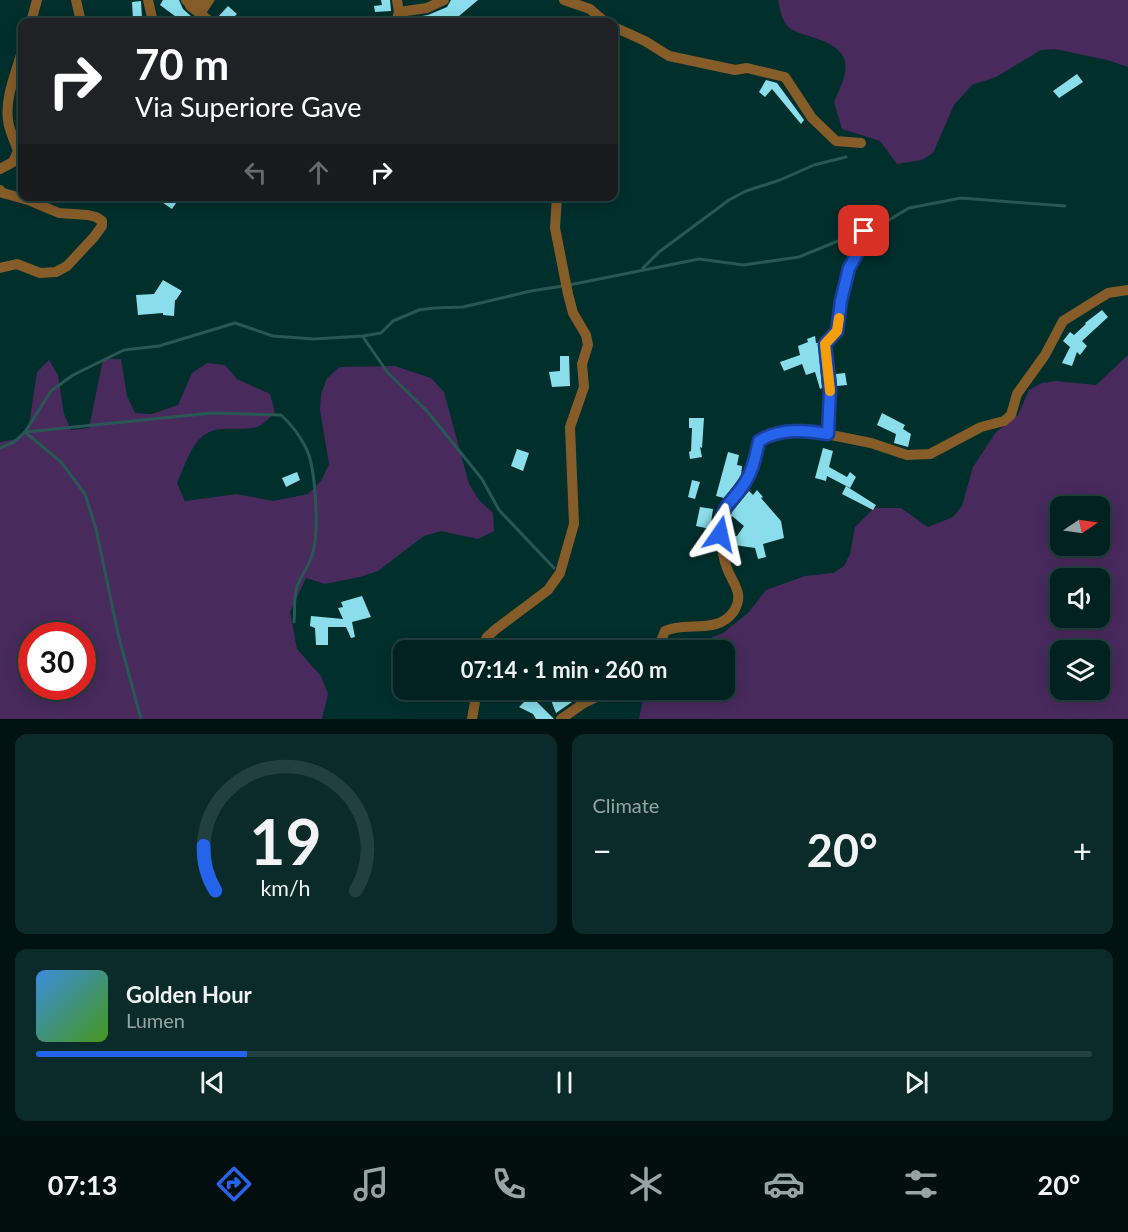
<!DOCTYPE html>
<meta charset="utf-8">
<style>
:root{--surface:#002321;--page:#0a2b2a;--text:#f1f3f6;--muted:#95a4a5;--line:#22403f;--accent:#2563eb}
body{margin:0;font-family:Lato,sans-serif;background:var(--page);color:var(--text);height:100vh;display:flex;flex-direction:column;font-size:22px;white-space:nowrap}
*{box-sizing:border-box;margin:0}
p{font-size:20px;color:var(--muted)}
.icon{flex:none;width:33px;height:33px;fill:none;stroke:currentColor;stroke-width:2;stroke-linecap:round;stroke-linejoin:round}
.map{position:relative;height:719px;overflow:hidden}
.sheet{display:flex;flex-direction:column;gap:15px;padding:15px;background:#001312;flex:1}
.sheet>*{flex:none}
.top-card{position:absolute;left:18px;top:18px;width:600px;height:183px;border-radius:12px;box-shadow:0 3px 15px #0003,0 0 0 2px var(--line);background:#202124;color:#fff;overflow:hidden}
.needle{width:39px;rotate:77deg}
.buttons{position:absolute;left:1050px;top:496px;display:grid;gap:12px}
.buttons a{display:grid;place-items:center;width:60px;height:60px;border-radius:12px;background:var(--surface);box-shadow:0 3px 15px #0003,0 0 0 2px var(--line);font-size:30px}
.speed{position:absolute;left:18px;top:622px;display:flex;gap:12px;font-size:30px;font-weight:700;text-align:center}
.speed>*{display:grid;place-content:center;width:78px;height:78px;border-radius:50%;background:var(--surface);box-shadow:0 3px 15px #0003,0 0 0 2px var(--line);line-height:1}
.speed .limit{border:9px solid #d22;background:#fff;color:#111}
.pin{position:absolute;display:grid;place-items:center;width:51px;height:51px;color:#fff;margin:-26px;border-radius:12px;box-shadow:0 3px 9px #0006}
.me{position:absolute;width:66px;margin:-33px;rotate:11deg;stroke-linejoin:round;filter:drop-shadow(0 0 4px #0008)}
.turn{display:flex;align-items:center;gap:21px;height:126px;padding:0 18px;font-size:27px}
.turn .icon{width:78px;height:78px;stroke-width:2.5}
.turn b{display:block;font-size:42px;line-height:51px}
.lanes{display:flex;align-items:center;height:57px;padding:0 18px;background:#0003;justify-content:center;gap:30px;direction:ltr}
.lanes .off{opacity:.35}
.big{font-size:45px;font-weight:700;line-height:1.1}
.sheet .widget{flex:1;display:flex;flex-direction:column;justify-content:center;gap:9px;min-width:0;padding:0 21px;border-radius:12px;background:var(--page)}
.sheet .dial{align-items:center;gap:0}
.dial svg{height:156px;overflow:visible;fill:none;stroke:var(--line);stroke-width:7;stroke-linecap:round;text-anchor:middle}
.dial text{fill:var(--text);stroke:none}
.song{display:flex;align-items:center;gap:18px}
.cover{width:72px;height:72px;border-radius:9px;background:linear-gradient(135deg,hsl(210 70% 55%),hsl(100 70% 35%))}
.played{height:6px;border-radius:3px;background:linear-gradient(90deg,var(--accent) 20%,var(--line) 20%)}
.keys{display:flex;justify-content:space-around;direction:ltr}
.heat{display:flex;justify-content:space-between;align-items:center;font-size:33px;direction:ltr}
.sheet .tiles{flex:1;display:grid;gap:15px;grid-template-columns:1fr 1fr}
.widget:last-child{grid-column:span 2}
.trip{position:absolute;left:393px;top:640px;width:342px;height:60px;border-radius:12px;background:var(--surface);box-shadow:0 3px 15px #0003,0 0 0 2px var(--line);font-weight:700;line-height:60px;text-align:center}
.menu{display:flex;height:96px;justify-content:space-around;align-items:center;background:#000e0d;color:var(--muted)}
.menu .icon{width:42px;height:42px}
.menu .current{color:var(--accent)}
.menu b{font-size:27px;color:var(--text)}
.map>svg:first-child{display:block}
.green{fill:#482a5d;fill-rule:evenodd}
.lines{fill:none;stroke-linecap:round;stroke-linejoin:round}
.stream{stroke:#285854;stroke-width:3}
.building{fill:#8addeb}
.service{stroke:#865c29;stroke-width:5}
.minor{stroke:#865c29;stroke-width:10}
.tertiary{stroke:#865c29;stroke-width:12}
.route-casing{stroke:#184099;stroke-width:15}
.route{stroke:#2563eb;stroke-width:10}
.slow{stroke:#f59e0b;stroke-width:10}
</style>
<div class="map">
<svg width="1128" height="719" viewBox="0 0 1128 719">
<rect width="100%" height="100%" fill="#002f2c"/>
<g class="green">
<path d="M778,0h350v67l-21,-7 -52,-11 -14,1 -45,27 -24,8 -18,20 -21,48 -11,7 -25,4 -17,-23 -38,-12 -8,-27c13,-29 23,-49 -16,-63 -8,-3 -19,-5 -27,-10 -9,-6 -11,-19 -13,-29z"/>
<path d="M1128,355v364h-489l4,-20 6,-9h75v-39h-46l45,-18 26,-21 17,-22 39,-14 28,-3 11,-7 6,-12 5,-27 19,-19h27l27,19 25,-10 9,-11 11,-39 23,-35 22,-17 11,-25 13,-7 14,-2 40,4zM1060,507h40v39h-40zM1060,579h40v39h-40zM1060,651h40v39h-40z"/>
<path d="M103,359h18l6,37 8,17 17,1 26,-9 14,-32 15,-10 18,2 12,14 33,15 5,18c-4,4 -9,10 -14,13 -17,9 -39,-2 -55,9 -15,9 -22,34 -29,49l8,18 52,-7 36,7 35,-7 13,-13 8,-17 -9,-54 1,-16 6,-16 13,-11 55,-1 36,12 13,14 25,92 10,16 14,13 1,18 -16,8 -37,-8 -17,5 -46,35 -18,6 -35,7 -19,-6 -16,34 7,37 24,27 7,18 -6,25h-322v-277l16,-3 13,-14 8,-53 12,-12 9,15 6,39 7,16 18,-2zM32,636h50v51h-50z"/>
</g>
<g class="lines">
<g class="stream">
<path d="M866,230l23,-10 20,-12 52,-10 104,8"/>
<path d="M643,268l16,-16 70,-52 17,-9 34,-11 34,-15 32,-8"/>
<path d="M569,285l130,-26 45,6 55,-8 61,-25"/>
<path d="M363,337l25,36 39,38 55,68 17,31 55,58"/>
<path d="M25,432l187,-19 69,2c10,9 19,21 25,33 10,20 13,82 7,104 -3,14 -14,25 -17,38 -2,10 -1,22 -2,32"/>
<path d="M25,432l36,30 24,32 11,35 23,109 22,81"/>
<path d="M0,448l14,-6 11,-10 26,-41 22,-16 51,-25 35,-4 76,-23 38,13 41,3 49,-3 18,-3 12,-12 26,-11 15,-2 29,-1 68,-16 32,-5"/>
</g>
</g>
<g class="building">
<path d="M163,0h16l4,9 9,8 -5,5h-4l-23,-17z"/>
<path d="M381,0h9l1,11 -16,1 -1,-6 8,-1z"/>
<path d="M451,0h27l-26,22h-46l-1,-3 23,-4 19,-8z"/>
<path d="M141,1l1,18 -9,1 -1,-18z"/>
<path d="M228,6l9,8 -8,8h-8l-4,-4z"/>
<path d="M1077,74l6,8 -24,16 -6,-7z"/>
<path d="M766,80l11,3 27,37 -3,4 -29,-35 -7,8 -6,-5z"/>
<path d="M153,196h28l-9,13z"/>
<path d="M163,280l19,11 -6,9h-1l-1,16 -11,-1v-2l-25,2 -2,-20 18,-1z"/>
<path d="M1102,310l6,7 -26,24 5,5 -7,9 -3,-3 -5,14 -10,-3 8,-16 -7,-6 7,-9 4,3 12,-11 -1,-1z"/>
<path d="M815,336l1,7h2l4,45 -2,1 -5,-17 -9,3 -4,-11 -18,7 -4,-9 20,-7 -2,-9 10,-4 -1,-3z"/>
<path d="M560,356h9l1,30 -18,1 -3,-15 11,-1z"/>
<path d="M845,373l2,12 -10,1 -1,-12z"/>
<path d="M882,413l23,12 -2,4 8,5 -3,13 -14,-4 2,-9 -19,-9z"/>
<path d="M689,418h15l-2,30 -2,-1 2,10 -12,2 -1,-7 2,-1 1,-23h-3z"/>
<path d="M823,448l10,3 -4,16 18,10 3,-5 6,5 -6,11 -23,-12 -1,5 -11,-3z"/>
<path d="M517,449l12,4 -6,18 -12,-5z"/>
<path d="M728,452l11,3 -2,10 5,1 -1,10 -17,22 -8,-2z"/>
<path d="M297,472l3,8 -14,7 -4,-9z"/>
<path d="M692,480l8,2 -5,17 -7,-2z"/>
<path d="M846,486l30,19 -3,5 -31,-16z"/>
<path d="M757,490l6,7 -2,1 20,23 3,17 -21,6 3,13 -8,2 -3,-11 -21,-3 1,-9h2l7,-10 -12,-10 -3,4 3,-8 17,-21 4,4z"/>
<path d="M700,507l13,2 -3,20 -14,-3z"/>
<path d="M362,596l9,21 -19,5 3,15 -4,1 -5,-11h-18v18h-12l-1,-17 -5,-2 1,-10 32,3 -5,-11 5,-1 -2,-5z"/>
<path d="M547,690h9l5,10 6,-4 5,6 -16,11z"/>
<path d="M533,698l21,21h-18l-3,-5 -14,-7 6,-6 4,1z"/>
</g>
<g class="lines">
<path class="service" d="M202,15l10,-15"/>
<g class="minor">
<path d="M76,0l5,22"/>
<path d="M148,0l5,22"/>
<path d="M564,0l26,9 15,13"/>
<path d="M190,6l21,16"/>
<path d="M399,12l28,-4 17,-8"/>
<path d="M31,22l6,-22"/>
<path d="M396,22l3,-10 -2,-12"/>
<path d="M614,27l31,14 24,15 66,14 12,-2 38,9 27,41 24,23 25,2"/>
<path d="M0,169l13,-7 5,-11c-3,-10 -9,-20 -10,-31 -3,-23 8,-47 14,-69"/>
<path d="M0,190l3,3 25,7 31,13 29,2 8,2 6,4v5l-8,11 -27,29 -11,6 -16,1 -23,-9 -17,4"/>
<path d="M828,434l2,-44 -5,-46 12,-13 4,-30 8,-33 9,-16 6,-21"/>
<path d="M481,651l6,-14 9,-8 52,-39 12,-17 14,-49 -4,-97 14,-40 -2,-23 6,-19 -2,-10 -13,-22 -5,-19 -13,-66 2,-32"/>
<path d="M657,651l8,-20c21,-10 53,4 69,-20 11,-18 -2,-28 -7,-43 -4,-10 -6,-25 -7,-36 -2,-28 18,-33 29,-55 5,-11 7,-24 10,-36l8,-5 34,-7 70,14 36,12 23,-1 51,-27 23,-6 7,-6 6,-21 28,-39 18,-34 45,-28 20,-3"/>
<path d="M472,719l5,-29"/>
<path d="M561,719l23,-16 27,-13"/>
</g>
<path class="tertiary" d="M187,0l12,8 5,-8"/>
</g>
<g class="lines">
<defs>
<path id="route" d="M720,534c0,-34 15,-30 28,-57 6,-10 8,-24 11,-36 21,-13 45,-11 69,-7l2,-44 -5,-46 12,-13 4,-30 8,-33 9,-16 6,-21"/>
</defs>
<use href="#route" class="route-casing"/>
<use href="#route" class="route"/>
<path class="slow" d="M830,391l-5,-47 12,-13 2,-13"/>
</g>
</svg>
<div class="buttons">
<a><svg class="needle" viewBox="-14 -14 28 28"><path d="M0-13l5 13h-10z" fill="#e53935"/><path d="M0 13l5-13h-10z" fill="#95a4a5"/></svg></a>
<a><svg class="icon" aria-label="sound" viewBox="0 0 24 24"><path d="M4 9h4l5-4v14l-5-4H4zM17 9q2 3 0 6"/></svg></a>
<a><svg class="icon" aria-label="layers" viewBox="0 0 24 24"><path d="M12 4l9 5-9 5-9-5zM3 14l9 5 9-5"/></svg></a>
</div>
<div class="speed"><div class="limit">30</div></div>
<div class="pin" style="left:864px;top:231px;background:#d93025"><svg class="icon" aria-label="arrive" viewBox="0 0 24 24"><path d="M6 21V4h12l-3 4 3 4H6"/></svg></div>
<svg class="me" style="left:720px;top:534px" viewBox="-20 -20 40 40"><path d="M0-17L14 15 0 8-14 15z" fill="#2563eb" stroke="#fff" stroke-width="4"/></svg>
<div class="trip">07:14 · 1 min · 260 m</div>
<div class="top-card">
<div class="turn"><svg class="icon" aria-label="right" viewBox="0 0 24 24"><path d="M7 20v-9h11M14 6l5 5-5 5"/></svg><div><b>70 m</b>Via Superiore Gave</div></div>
<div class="lanes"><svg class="icon off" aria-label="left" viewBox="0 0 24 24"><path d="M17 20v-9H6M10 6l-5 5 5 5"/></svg><svg class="icon off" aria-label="ahead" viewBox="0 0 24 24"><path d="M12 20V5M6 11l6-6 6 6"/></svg><svg class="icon" aria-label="right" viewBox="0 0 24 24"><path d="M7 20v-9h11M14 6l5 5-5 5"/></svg></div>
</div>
</div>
<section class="sheet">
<div class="tiles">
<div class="widget dial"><svg viewBox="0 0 100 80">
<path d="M14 69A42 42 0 1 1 86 69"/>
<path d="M14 69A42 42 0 0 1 8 46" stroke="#2563eb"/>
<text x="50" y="56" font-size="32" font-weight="700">19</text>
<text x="50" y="72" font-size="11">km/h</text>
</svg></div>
<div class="widget"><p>Climate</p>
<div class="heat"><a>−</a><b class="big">20°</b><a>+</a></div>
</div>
<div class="widget">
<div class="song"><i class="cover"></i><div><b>Golden Hour</b><p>Lumen</p></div></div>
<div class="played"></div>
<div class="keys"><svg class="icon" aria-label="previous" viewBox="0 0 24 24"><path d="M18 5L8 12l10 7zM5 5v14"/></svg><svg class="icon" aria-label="pause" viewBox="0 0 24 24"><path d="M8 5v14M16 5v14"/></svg><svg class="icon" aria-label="next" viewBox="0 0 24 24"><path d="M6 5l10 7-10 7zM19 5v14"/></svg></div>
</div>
</div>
</section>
<nav class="menu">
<b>07:13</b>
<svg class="icon current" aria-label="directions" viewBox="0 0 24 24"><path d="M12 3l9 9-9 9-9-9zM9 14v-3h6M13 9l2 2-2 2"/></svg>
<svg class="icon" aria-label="music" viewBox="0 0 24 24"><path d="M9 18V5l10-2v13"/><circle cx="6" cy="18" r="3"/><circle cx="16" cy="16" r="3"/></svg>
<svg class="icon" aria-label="phone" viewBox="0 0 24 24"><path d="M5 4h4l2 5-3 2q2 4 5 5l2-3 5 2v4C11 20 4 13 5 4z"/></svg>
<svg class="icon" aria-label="climate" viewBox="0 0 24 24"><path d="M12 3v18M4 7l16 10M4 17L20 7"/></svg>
<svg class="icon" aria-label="car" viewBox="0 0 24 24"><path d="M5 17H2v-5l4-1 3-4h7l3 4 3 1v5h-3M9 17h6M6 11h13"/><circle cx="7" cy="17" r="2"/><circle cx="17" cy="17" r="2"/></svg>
<svg class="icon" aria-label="filters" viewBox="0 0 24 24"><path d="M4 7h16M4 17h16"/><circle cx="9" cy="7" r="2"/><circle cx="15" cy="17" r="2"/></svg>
<b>20°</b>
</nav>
